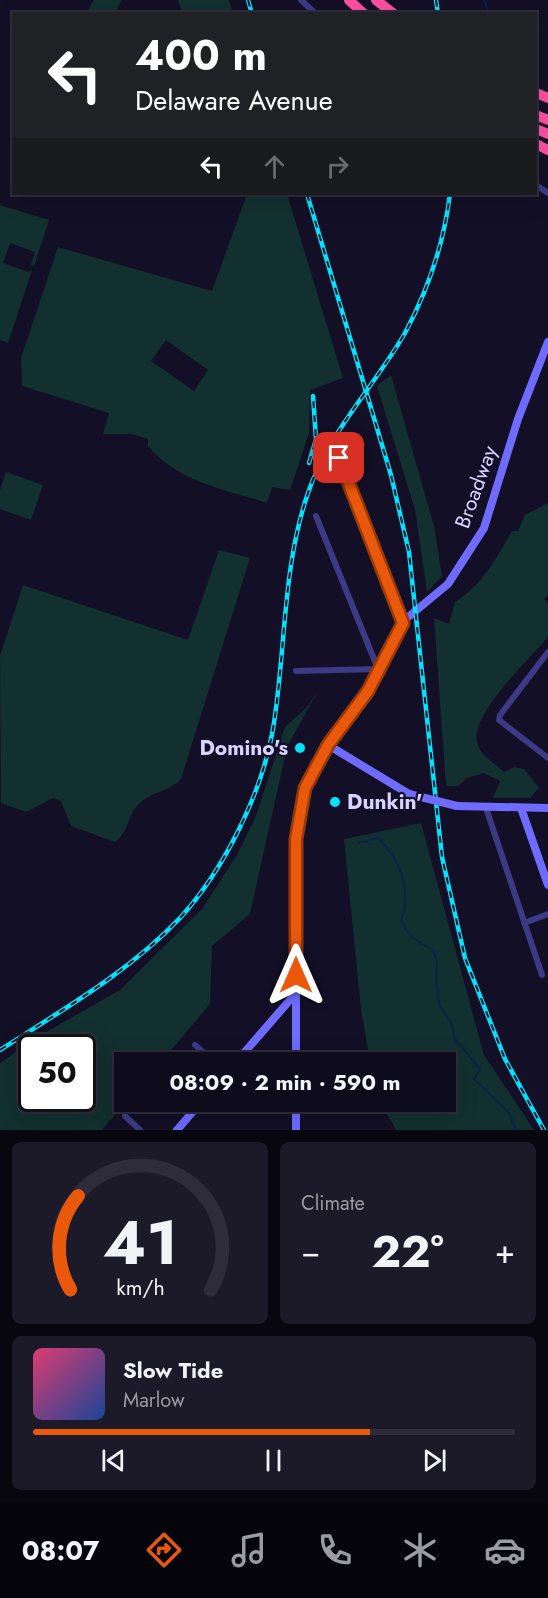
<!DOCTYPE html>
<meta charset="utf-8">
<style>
:root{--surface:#0e0b1c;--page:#1c1929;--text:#f1f3f6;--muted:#9b9ba3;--line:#2e2b3b;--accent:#ea580c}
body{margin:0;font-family:Jost,sans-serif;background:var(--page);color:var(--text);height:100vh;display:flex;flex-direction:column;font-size:22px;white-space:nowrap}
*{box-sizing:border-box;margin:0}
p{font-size:20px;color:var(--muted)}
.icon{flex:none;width:33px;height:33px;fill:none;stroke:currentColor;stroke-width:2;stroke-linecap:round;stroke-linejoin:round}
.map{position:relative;height:1130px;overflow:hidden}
.side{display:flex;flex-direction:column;gap:12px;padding:12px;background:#08060f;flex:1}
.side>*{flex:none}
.banner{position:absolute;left:12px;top:12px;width:525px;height:183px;border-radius:0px;box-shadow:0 6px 24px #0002,0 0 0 2px var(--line);background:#202124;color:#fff;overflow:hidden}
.speed{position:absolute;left:18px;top:1034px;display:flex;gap:12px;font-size:30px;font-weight:700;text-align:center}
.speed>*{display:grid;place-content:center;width:78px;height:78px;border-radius:50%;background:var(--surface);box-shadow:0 6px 24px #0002,0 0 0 2px var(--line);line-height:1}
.speed .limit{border:3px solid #111;border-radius:9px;background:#fff;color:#111}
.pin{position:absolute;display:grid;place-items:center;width:51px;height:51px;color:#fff;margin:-26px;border-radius:12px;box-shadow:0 3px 9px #0006}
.me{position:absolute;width:66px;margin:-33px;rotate:0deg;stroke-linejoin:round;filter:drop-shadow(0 0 4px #0008)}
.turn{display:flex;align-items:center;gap:21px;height:126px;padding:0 24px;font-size:27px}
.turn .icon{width:78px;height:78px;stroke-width:2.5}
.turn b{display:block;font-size:42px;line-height:51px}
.lanes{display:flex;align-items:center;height:57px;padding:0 24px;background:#0003;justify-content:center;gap:30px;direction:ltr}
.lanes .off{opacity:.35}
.big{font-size:45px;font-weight:700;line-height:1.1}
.side .widget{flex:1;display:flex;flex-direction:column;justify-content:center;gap:9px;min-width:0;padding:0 21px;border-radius:9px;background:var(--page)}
.side .dial{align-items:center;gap:0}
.dial svg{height:156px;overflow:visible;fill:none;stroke:var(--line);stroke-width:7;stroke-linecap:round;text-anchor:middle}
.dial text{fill:var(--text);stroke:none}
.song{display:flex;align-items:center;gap:18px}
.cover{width:72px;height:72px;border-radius:9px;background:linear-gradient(135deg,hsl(340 70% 55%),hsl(220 70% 35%))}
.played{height:6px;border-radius:3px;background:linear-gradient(90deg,var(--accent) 70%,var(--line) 70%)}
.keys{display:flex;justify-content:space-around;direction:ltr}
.heat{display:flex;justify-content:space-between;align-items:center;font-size:33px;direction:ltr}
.side .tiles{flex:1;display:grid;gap:12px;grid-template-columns:1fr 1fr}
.widget:last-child{grid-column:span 2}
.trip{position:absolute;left:114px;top:1052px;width:342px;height:60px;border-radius:0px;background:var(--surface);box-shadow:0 6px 24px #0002,0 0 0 2px var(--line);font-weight:700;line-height:60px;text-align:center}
.menu{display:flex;height:96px;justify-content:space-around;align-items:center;background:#06040b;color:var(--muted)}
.menu .icon{width:42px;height:42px}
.menu .on{color:var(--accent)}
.menu b{font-size:27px;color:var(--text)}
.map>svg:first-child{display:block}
.green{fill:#12302f;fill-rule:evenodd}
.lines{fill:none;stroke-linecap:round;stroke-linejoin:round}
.stream{stroke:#0c2248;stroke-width:2}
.street{stroke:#3d3a85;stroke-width:6}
.secondary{stroke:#6f6bff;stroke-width:8}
.highway{stroke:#ff4fa3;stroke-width:10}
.rail-casing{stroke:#00e5ff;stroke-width:4.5}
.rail{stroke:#130f26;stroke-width:2;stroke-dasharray:7;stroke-linecap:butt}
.secondary-bridge{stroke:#6f6bff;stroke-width:8}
.route-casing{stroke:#983908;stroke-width:15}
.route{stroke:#ea580c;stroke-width:10}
.poi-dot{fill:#00e5ff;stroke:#130f26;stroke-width:2}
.labels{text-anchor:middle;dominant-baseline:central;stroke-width:4.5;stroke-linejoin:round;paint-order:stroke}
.street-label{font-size:21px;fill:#d9d4ff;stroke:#130f26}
.poi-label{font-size:21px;font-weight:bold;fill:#d9d4ff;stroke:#130f26;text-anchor:end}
</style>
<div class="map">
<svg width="548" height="1130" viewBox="0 0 548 1130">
<rect width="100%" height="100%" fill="#130f26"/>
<g class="green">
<path d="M94,0h27l-5,13h-30z"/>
<path d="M178,0h51l4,13h-51z"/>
<path d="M247,194h40l56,184 -33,12 -1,43 -19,57 -18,-3 -5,16c-41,-13 -91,-22 -119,-57v-7l-17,-5h-28l6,-21 -87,-27 -1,-28 37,-111 154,44zM166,340l42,30 -14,21 -43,-30z"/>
<path d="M0,205l49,15 -15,46 -3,-1 4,-13 -25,-9 -7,20 25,9 4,-2 -24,73 -8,-3z"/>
<path d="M391,375l43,151 8,50 -15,16 -12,-82 -38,-124z"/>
<path d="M6,472l37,13 -12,35 -31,-11v-19z"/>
<path d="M548,503v92l-4,4 4,4v34c-19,23 -77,76 -71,105 3,14 18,21 27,30l10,-5 10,2 15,19 -9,10h-37l7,-17 -16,-8 -17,5 -9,8h-12l-12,-168 15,6 6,-22c28,-18 41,-43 57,-71h6l7,-16z"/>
<path d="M219,550l31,8 -69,221c-11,13 -33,13 -44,27 -10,12 -9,27 -22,36l-44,-16 -10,-25 -8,-3 -27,14 -25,-9 -1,-147 23,-71 165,55z"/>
<path d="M318,691l-31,56 -37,167 -38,32 -2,58 -49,58h-37v39h3l-25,29h-102v-67l34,-24 86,-49 82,-81 35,-54 19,-39 29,-89 22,-20zM32,1047h50v51h-50z"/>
<path d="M421,823l63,232 50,75h-138l-16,-29h66v-39h-76l-9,-53 -17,-170z"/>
</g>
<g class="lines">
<g class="stream">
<path d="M484,0l5,14"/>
<path d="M359,843l19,-5c23,23 34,52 23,83l10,16 22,13 4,10 -1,18 3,27 12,17 4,17 25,30 -6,10 35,34 7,17"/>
</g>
<g class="street">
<path d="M301,0l15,14"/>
<path d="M536,185l12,8"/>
<path d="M338,458l65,165"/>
<path d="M548,652l-48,63 -1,5 49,38"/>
<path d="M296,671l82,-2 -62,-153"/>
<path d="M486,808l56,167"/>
<path d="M524,923l24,-9"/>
<path d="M195,1045l19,17"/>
<path d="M125,1116l15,14"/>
</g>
<g class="secondary">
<path d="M328,745l81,49"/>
<path d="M457,806l91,2"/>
<path d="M521,808l27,77"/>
<path d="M236,1062l60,-69"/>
<path d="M296,1062v-223l9,-51 23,-43 40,-54 29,-60 10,-13 41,-34 36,-56 34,-109 30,-77"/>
<path d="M177,1130l25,-29"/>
<path d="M296,1130v-29"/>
</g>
<g class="highway">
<path d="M349,0l15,14"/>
<path d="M376,0l18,14"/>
<path d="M536,93l12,5"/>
<path d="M536,115l12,5"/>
<path d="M536,129l12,5"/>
<path d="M536,144l12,6"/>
</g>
<defs>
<g id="rail">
<path d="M248,0l4,14"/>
<path d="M436,0l2,14"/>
<path d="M307,194l84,281 18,77 33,305 23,101 40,101 39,71"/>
<path d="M309,463l7,-24 -3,-43"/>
<path d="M0,1050c62,-40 129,-78 180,-132 44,-48 82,-125 93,-189 13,-78 9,-161 35,-236 20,-60 66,-106 97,-160 23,-43 39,-91 45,-139"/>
</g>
</defs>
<use href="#rail" class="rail-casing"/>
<use href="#rail" class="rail"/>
<path class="secondary-bridge" d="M409,794l48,12"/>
</g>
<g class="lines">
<defs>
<path id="route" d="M296,975v-136l9,-51 23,-43 40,-54 35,-68 -64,-165"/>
</defs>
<use href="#route" class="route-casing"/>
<use href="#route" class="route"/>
</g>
<g class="poi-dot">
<circle cx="300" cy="748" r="6"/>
<circle cx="335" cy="802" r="6"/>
</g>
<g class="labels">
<g class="street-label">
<text transform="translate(476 487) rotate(-70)">Broadway</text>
</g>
<g class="poi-label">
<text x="288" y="748">Domino's</text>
<text x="347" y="802" text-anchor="start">Dunkin'</text>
</g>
</g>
</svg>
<div class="speed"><div class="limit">50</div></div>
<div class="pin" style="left:339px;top:458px;background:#d93025"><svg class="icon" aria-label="arrive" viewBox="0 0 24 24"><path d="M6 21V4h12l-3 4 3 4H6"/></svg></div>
<svg class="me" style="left:296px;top:975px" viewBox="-20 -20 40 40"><path d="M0-17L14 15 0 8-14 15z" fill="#ea580c" stroke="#fff" stroke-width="4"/></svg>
<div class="trip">08:09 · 2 min · 590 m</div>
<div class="banner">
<div class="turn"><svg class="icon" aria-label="left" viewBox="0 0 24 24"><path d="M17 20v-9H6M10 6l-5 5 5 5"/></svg><div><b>400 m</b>Delaware Avenue</div></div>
<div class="lanes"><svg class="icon" aria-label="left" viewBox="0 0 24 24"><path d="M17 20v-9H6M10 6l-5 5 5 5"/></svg><svg class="icon off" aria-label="ahead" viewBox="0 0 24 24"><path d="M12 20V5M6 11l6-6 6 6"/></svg><svg class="icon off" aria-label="right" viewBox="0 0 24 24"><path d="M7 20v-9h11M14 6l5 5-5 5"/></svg></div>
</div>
</div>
<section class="side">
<div class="tiles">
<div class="widget dial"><svg viewBox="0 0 100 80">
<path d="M14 69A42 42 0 1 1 86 69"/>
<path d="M14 69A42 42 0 0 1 18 21" stroke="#ea580c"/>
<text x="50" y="56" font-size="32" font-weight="700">41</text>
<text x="50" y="72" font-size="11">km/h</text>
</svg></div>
<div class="widget"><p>Climate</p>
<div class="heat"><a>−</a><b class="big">22°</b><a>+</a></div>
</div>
<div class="widget">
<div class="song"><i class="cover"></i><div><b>Slow Tide</b><p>Marlow</p></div></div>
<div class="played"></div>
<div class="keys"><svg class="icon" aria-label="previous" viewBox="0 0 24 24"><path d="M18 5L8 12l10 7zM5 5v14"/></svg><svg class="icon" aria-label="pause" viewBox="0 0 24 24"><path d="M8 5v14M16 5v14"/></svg><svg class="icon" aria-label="next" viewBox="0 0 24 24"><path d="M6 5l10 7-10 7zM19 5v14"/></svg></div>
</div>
</div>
</section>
<nav class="menu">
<b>08:07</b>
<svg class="icon on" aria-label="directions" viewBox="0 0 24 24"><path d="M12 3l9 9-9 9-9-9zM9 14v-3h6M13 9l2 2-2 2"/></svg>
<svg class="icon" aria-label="music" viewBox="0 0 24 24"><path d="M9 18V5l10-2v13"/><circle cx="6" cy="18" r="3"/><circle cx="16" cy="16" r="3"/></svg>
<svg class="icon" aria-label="phone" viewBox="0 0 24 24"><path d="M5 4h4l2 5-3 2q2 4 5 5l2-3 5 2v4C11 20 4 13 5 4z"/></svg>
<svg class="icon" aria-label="climate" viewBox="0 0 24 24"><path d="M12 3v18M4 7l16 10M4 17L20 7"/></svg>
<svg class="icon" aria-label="car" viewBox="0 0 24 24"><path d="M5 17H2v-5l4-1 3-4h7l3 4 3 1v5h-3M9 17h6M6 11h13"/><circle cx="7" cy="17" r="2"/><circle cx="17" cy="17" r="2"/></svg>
</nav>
